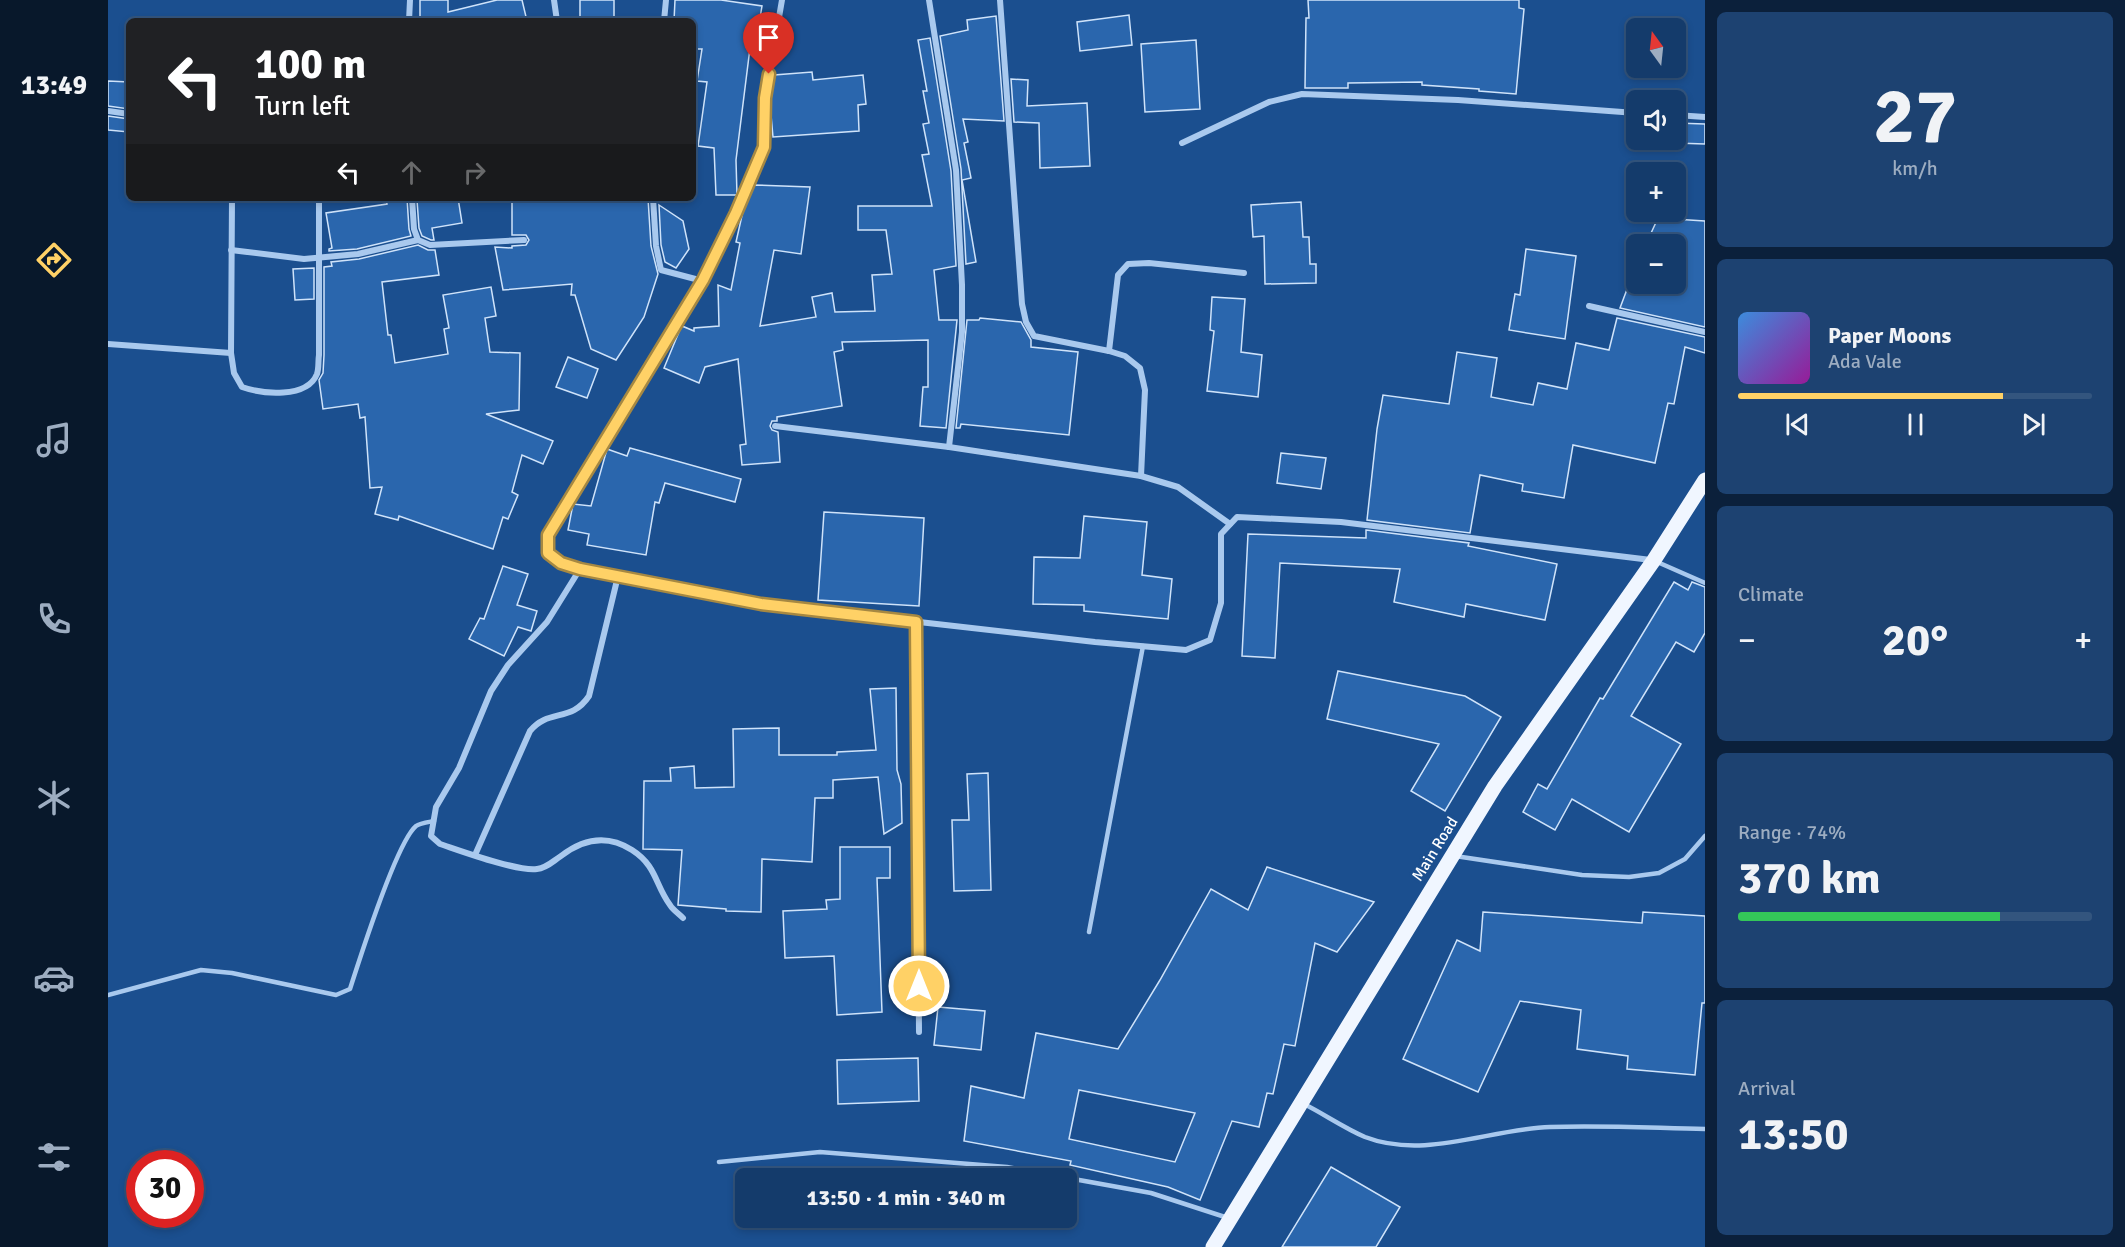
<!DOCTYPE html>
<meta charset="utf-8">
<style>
:root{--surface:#143b6b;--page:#1d4271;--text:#f1f3f6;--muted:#9dadc1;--line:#33557e;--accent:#ffd166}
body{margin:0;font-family:Signika,sans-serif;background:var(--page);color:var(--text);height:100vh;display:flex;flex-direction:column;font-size:22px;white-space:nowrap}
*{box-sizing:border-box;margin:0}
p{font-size:20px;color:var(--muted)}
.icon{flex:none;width:33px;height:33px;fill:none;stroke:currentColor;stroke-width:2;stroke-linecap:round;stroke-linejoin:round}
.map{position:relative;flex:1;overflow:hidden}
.details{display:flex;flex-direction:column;gap:12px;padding:12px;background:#0b203b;width:420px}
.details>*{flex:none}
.banner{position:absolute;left:18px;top:18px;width:570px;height:183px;border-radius:9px;box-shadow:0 3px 9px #0003,0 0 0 2px var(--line);background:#202124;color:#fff;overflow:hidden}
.needle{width:39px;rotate:345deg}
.buttons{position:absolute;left:1518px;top:18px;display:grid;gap:12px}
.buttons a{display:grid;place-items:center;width:60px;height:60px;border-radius:9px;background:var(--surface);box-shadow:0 3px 9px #0003,0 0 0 2px var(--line);font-size:30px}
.speed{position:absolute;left:18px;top:1150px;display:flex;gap:12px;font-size:30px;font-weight:700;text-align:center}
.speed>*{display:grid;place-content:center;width:78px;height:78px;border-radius:50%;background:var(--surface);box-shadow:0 3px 9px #0003,0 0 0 2px var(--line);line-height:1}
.speed .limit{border:9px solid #d22;background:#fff;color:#111}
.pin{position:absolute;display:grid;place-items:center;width:51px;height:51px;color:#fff;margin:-62px -26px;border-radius:50% 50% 50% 0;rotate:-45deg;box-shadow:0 0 6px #0007}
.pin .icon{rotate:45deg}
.me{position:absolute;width:66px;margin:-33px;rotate:0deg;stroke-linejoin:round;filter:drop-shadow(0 0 4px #0008)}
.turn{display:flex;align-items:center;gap:21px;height:126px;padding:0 30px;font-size:27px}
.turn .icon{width:78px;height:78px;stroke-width:2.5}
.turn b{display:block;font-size:42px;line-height:51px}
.lanes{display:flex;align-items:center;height:57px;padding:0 30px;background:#0003;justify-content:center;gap:30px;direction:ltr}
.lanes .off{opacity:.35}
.big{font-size:45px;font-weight:800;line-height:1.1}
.details .tile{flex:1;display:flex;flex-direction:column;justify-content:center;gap:9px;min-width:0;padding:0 21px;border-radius:9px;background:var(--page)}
.details .dial{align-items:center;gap:0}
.dial b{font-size:78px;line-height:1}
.song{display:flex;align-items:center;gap:18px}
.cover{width:72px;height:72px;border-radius:9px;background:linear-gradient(135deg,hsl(210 70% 55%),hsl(300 70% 35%))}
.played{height:6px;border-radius:3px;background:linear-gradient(90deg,var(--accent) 75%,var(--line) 75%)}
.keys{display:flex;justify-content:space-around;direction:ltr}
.heat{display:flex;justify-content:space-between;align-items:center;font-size:33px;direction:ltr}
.charge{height:9px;border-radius:4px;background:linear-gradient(90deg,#34c759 74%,var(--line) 0)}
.trip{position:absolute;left:627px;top:1168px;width:342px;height:60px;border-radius:9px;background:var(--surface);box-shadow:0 3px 9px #0003,0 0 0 2px var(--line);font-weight:800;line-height:60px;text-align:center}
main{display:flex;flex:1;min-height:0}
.dock{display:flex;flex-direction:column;width:108px;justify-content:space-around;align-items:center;background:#08182b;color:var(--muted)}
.dock .icon{width:42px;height:42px}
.dock .current{color:var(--accent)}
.dock b{font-size:27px;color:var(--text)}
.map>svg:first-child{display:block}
.building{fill:#2a66ad;stroke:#cfe3fa;stroke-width:1.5;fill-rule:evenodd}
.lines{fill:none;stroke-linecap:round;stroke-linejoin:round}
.service{stroke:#a9c9ee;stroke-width:4.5}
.minor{stroke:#a9c9ee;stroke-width:6}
.primary{stroke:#f0f6ff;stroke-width:15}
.route-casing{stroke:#a68842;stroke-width:15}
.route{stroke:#ffd166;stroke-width:10}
.labels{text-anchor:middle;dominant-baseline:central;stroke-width:6;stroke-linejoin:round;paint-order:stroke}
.street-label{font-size:16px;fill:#fff;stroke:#1b4f8f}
</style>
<main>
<nav class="dock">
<b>13:49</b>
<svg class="icon current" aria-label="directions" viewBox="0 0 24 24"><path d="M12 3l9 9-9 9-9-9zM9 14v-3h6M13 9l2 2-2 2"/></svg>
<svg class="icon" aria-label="music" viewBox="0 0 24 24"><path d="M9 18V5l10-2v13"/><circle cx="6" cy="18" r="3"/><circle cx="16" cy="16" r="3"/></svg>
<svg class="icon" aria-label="phone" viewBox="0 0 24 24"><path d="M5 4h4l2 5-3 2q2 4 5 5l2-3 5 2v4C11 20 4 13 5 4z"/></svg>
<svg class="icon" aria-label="climate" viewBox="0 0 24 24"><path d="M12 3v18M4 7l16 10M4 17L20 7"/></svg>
<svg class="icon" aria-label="car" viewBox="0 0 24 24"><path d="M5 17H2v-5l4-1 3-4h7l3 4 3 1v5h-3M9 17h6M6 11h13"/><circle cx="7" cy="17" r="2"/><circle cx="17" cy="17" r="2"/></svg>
<svg class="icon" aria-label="filters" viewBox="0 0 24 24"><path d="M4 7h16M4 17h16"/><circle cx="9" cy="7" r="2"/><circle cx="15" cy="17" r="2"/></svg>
</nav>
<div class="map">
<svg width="1597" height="1247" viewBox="0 0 1597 1247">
<rect width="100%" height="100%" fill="#1b4f8f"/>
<g class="building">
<path d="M312,0h28v12l49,-12h25l5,21h-107z"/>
<rect x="472" y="0" width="34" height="19"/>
<path d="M567,0h46l41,6 -3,18h-6l-17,136 1,35h-21l-2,-47 -16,-2 9,-64 -10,-1 5,-32h-9v-28h-19z"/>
<path d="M1200,0h211v8l5,1 -8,85 -37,-3v-2l-57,-4v-3l-74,1v5h-43l1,-70h3z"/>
<path d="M1021,15l3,30 -52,6 -3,-29z"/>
<path d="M888,16l8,105 -41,-2 5,23 -4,1 7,35 -9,2 14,82 -10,2 -5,-95 -21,-133 28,-6 -1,-10z"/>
<path d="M822,38l21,133 5,95 -22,4 5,50h18l-11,108 -26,-2 3,-39h5v-47l-86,2 1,8 -9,2 8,54 -65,11v4h-5l-2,5 2,4 6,2 2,30 -38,3 -2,-20 6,-1 -8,-85 -33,8 -6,16 -35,-15 17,-41 1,-1 12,5v-3l25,-2 -1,-41 13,5 9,-47 -4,-1 7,-31 11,-26 56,2 -9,67 -27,-4 -14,76 56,-9 -4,-20 20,-4 3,19 40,-1 -3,-36 20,-1 -6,-44h-28v-24h74l-10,-51 7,-1 -6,-30 6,-1 -6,-32h4l-9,-51z"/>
<path d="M1088,40l4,69 -55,3 -4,-68z"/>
<path d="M704,72l1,8 50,-5 3,29 -8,1 1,26 -86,6 -3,-33 4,-29z"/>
<path d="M903,79l17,1 -1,26 60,-3 3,63 -50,2 -1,-45 -25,-1z"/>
<path d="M0,81l21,1v27l-21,-3z"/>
<path d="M0,116l21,3v13l-21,-2z"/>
<path d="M1568,123l29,1v20l-29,-1z"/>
<path d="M278,198h21l2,31 2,7 -54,13 -28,2v-2l3,-1 -6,-35 61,-9z"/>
<path d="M323,198h27l4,25 -30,5 2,12h-3l-9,-4 -3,-8 -2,-28z"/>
<path d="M404,198h136l3,48 7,28 -14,43 -28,43 -25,-11 -16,-54h-4l1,-11 -69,6 -8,-43 17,1v-2l14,-1 3,-5 -3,-5h-14z"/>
<path d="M1193,202l2,35h6l1,27h6v19l-51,1 -1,-48 -11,1 -2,-32z"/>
<path d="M551,205l24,16 6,28 -13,19 -11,-6 -4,-17z"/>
<path d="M1550,218l47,3v106l-85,-19 9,-24h47v-12l5,-28h-35z"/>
<path d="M310,245l10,5h7l4,25 -57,7 6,53h3l4,28 53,-9 -4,-25 5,-1 -6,-33 48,-8 5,29 -11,2 5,34 30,1 -1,57 -33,4 67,27 -10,23 -21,-9 -10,37 6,3 -10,24 -5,-2 -10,32 -94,-33 -1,4 -23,-6 7,-27 -12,1 -5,-71 -5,1 -2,-14 -35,5 -4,-29 4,-7 1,-18v-88l8,-1 -1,-4 28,-3z"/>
<path d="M1418,249l50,7 -11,83 -56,-9 6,-36 5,1z"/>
<path d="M206,268v31l-19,1 -2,-31z"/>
<path d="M1104,297l33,2 -4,53 21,3 -4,42 -51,-6 7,-60 -4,-1z"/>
<path d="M872,318l41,4 10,18v7l47,5 -9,83 -108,-11 -1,4h-4l11,-108h12z"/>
<path d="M1509,318l88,19v16l-20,-6 -11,57 -6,-1 -13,60 -82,-18 -9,53 -42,-7 1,-7 -43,-9 -10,58 -103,-13 10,-91 6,-34 66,9 8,-52 40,6 -6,39 42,8 5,-22 29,6 9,-46 33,7z"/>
<path d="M460,357l30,12 -11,29 -31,-11z"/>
<path d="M522,448l111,31 -6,23 -70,-19 -6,20 -4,-1 -9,53 -59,-10 2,-11 -21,-4 5,-26 18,2 16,-57 20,7z"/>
<path d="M1173,453l45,5 -5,31 -44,-6z"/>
<path d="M716,512l100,6 -5,88 -101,-6z"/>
<path d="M976,516l63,6 -5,53 30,4 -4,40 -84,-8v-6l-51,-1 1,-47 46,1z"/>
<path d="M1258,530l103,13 -1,3 89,18 -12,56 -79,-16 -2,13 -70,-15 6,-33 -120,-6 -5,95 -33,-2 6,-122 118,4z"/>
<path d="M395,566l25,8 -11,31 20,6 -6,20 -13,-4 -14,29 -35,-17 11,-21 4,1z"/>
<path d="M1566,582l14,8 4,-8 13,5v46l-11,19 -18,-10 -45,74 50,28 -52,88 -57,-33 -17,31 -32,-18 15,-28 9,5 53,-91 3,1z"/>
<path d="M1230,671l127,25 36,21 -56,94 -34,-20 28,-47 -112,-25z"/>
<path d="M788,688l1,82 4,14 1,39 -18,11 -6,-57 -45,3v18h-18l-3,64 -50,-3 -1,53 -35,-1v-2l-48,-4 4,-55 -39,-1 1,-68h27l-1,-13 24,-2 1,22 39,-1 -1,-58 46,-1v27h58v-3l39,-2 -6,-61z"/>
<path d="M880,773l3,117 -37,1 -2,-71h17l-2,-46z"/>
<path d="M732,847h50v31h-13l5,134 -45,3 -3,-59 -49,2 -2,-47 44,-2 -1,-9 14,-1z"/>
<path d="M1159,867l107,35 -37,50 -22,-9 -20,103 -11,-2 -11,50 -6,-1 -8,34 -27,-6 -32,79 -32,-13 -98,-22 1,-4 -107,-20 7,-55 53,12 12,-65 82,16 42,-69 51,-91 37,21zM971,1090l116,23 -20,49 -106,-23z"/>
<path d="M1375,912l159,11 1,-11 62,4v87h-3l-7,72 -68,-6 1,-13 -51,-7 4,-39 -61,-9 -42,91 -75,-33 54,-119 23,11z"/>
<path d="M830,1007l47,4 -4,39 -47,-5z"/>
<path d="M810,1058l1,43 -81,3 -1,-44z"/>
<path d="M1223,1167l69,40 -24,40h-94z"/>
</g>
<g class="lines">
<g class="service">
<path d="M1547,561l50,22"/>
<path d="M1347,856l127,19 47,2 30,-4 26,-14 20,-23"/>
<path d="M981,932l54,-286"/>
<path d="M0,995l93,-25 31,3 104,22 14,-6c10,-31 46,-146 66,-163 4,-3 13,-4 18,-5"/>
<path d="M1196,1104c20,10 40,24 61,33 60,23 124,-8 185,-10 51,-2 103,1 155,2"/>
<path d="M611,1162l101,-10 187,15 144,26 77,25"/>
</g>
<g class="minor">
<path d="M446,0l3,21"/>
<path d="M674,0l-17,98 -1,49 -28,66 -33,68 -155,254v18l13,10 19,6 181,35 334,38 91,8 24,-10 11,-37v-69l16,-17 104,5 310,38"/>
<path d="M821,0l27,170 6,115v47l-13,115"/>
<path d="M892,0l22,304 4,18 8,14 75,15 16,5 15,12 5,22 -4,86"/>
<path d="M301,21l1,-21"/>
<path d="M556,21l2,-21"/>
<path d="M0,111l21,3"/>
<path d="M1568,115l29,2"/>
<path d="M1074,143l87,-41 33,-8 156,6 178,13"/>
<path d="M124,198l-1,155 3,20 8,14c20,7 65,12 75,-13 2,-6 1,-13 2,-19v-157"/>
<path d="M304,198l2,31 4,11 12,5 94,-5"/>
<path d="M545,198l3,48 5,24 42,11"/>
<path d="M123,250l73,9 54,-5 60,-14"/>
<path d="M1481,306l116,26"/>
<path d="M0,344l123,9"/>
<path d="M1001,351l9,-76 10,-11 21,-1 95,10"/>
<path d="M667,426l174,21 192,29 37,11 52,37"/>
<path d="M472,569l-33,53 -39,43 -17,26 -32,77 -23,39 -5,29 9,8c21,7 78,28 97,25 10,-1 16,-8 24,-13 22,-17 46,-22 71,-6 25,16 23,35 38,55 3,5 9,9 13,13"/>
<path d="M808,622l3,410"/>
<path d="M367,855l55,-124c19,-23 41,-8 59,-35l29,-120"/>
</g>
<path class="primary" d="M1105,1247l282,-461 159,-226 51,-80"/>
</g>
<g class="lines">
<defs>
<path id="route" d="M661,74l-4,24 -1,49 -28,66 -33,67 -155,255v18l13,10 19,6 181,35 155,18 3,364"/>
</defs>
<use href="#route" class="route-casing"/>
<use href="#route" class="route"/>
</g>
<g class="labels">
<g class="street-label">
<text transform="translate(1327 849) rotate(-58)">Main Road</text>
</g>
</g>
</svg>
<div class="buttons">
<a><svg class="needle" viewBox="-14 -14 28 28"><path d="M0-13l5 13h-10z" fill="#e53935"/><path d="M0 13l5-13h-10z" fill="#9dadc1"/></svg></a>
<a><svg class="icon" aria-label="sound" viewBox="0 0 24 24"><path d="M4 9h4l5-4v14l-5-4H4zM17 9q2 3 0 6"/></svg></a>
<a>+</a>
<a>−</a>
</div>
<div class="speed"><div class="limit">30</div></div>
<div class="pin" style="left:661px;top:74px;background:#d93025"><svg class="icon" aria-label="arrive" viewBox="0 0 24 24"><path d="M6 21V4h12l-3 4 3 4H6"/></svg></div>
<svg class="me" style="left:811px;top:986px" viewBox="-20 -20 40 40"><circle r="17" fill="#ffd166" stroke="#fff" stroke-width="3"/><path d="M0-11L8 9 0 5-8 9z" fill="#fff"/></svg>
<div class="trip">13:50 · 1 min · 340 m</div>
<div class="banner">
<div class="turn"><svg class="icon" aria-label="left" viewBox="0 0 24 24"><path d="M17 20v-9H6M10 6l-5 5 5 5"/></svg><div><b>100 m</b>Turn left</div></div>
<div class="lanes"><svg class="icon" aria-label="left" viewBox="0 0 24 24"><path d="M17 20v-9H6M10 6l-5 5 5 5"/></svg><svg class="icon off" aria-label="ahead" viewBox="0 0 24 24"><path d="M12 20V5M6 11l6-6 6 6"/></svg><svg class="icon off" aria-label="right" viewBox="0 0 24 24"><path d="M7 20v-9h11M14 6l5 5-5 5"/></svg></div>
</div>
</div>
<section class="details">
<div class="tile dial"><b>27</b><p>km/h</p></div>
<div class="tile">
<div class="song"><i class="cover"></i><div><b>Paper Moons</b><p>Ada Vale</p></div></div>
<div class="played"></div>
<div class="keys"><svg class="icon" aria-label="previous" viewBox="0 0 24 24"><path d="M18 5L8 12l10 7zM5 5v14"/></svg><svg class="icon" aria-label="pause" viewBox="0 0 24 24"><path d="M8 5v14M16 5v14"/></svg><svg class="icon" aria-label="next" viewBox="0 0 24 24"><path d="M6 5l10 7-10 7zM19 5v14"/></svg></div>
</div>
<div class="tile"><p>Climate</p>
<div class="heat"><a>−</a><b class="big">20°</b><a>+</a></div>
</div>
<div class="tile"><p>Range · 74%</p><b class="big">370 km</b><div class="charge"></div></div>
<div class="tile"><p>Arrival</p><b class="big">13:50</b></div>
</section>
</main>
